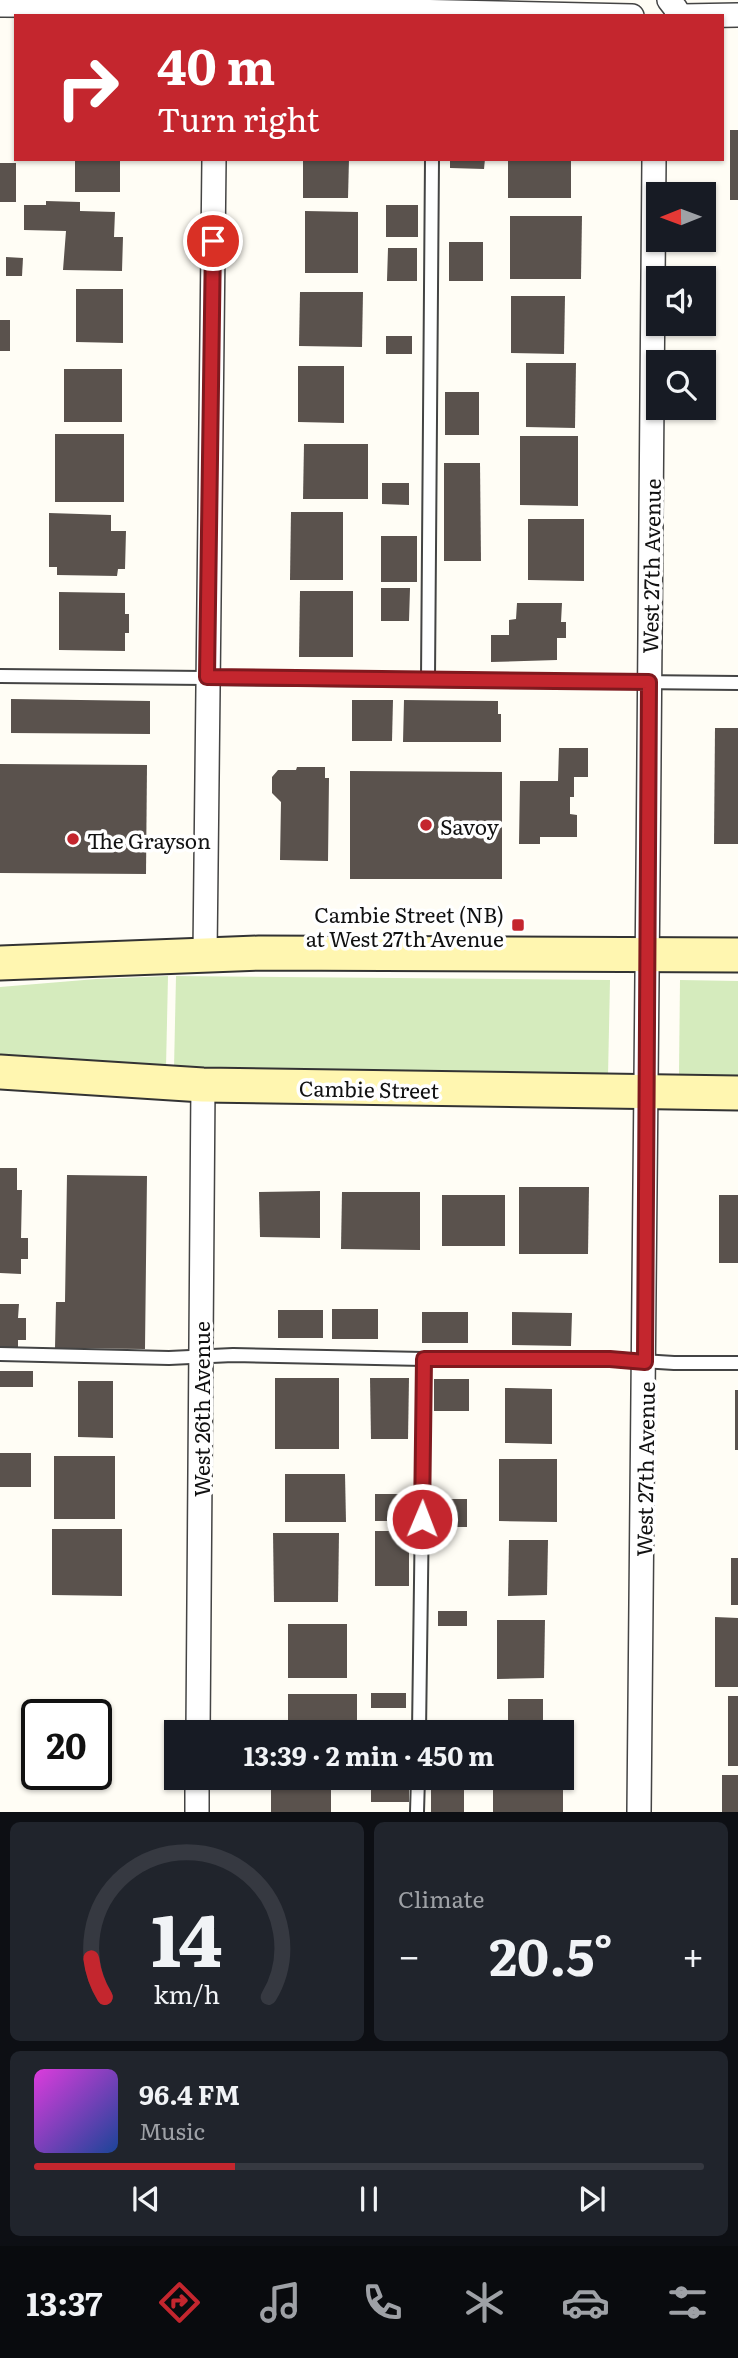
<!DOCTYPE html>
<meta charset="utf-8">
<style>
:root{--surface:#171b24;--page:#20242c;--text:#f1f3f6;--muted:#9ea1a6;--line:#363941;--accent:#c4262e}
body{margin:0;font-family:Literata,serif;background:var(--page);color:var(--text);height:100vh;display:flex;flex-direction:column;font-size:26px;white-space:nowrap}
*{box-sizing:border-box;margin:0}
p{font-size:23px;color:var(--muted)}
.icon{flex:none;width:38px;height:38px;fill:none;stroke:currentColor;stroke-width:2;stroke-linecap:round;stroke-linejoin:round}
.map{position:relative;height:1812px;overflow:hidden}
.side{display:flex;flex-direction:column;gap:10px;padding:10px;background:#0d0f14;flex:1}
.side>*{flex:none}
.banner{position:absolute;left:14px;top:14px;width:710px;height:147px;border-radius:0px;box-shadow:0 2px 5px #0004;background:#c4262e;color:#fff;overflow:hidden}
.needle{width:46px;rotate:269deg}
.controls{position:absolute;left:646px;top:182px;display:grid;gap:14px}
.controls a{display:grid;place-items:center;width:70px;height:70px;border-radius:0px;background:var(--surface);box-shadow:0 2px 5px #0004;font-size:35px}
.speed{position:absolute;left:21px;top:1699px;display:flex;gap:14px;font-size:35px;font-weight:700;text-align:center}
.speed>*{display:grid;place-content:center;width:91px;height:91px;border-radius:50%;background:var(--surface);box-shadow:0 2px 5px #0004;line-height:1}
.speed .limit{border:4px solid #111;border-radius:10px;background:#fff;color:#111}
.pin{position:absolute;display:grid;place-items:center;width:60px;height:60px;color:#fff;margin:-30px;border:4px solid #fff;border-radius:50%;box-shadow:0 2px 7px #0007}
.me{position:absolute;width:77px;margin:-38px;rotate:1deg;stroke-linejoin:round;filter:drop-shadow(0 0 5px #0008)}
.turn{display:flex;align-items:center;gap:24px;height:147px;padding:0 28px;font-size:32px}
.turn .icon{width:91px;height:91px;stroke-width:2.5}
.turn b{display:block;font-size:49px;line-height:60px}
.big{font-size:52px;font-weight:700;line-height:1.1}
.side .card{flex:1;display:flex;flex-direction:column;justify-content:center;gap:10px;min-width:0;padding:0 24px;border-radius:10px;background:var(--page)}
.side .dial{align-items:center;gap:0}
.dial svg{height:182px;overflow:visible;fill:none;stroke:var(--line);stroke-width:7;stroke-linecap:round;text-anchor:middle}
.dial text{fill:var(--text);stroke:none}
.song{display:flex;align-items:center;gap:21px}
.cover{width:84px;height:84px;border-radius:10px;background:linear-gradient(135deg,hsl(300 70% 55%),hsl(220 70% 35%))}
.played{height:7px;border-radius:4px;background:linear-gradient(90deg,var(--accent) 30%,var(--line) 30%)}
.keys{display:flex;justify-content:space-around;direction:ltr}
.heat{display:flex;justify-content:space-between;align-items:center;font-size:38px;direction:ltr}
.side .tiles{flex:1;display:grid;gap:10px;grid-template-columns:1fr 1fr}
.card:last-child{grid-column:span 2}
.trip{position:absolute;left:164px;top:1720px;width:410px;height:70px;border-radius:0px;background:var(--surface);box-shadow:0 2px 5px #0004;font-weight:700;line-height:70px;text-align:center}
.tabs{display:flex;height:112px;justify-content:space-around;align-items:center;background:#090b0e;color:var(--muted)}
.tabs .icon{width:49px;height:49px}
.tabs .selected{color:var(--accent)}
.tabs b{font-size:32px;color:var(--text)}
.map>svg:first-child{display:block}
.green{fill:#d5ebbd}
.building{fill:#5a524d}
.lines{fill:none;stroke-linecap:round;stroke-linejoin:round}
.service-casing{stroke:#444;stroke-width:16}
.minor-casing{stroke:#444;stroke-width:26}
.secondary-casing{stroke:#333;stroke-width:37}
.service{stroke:#fff;stroke-width:12}
.minor{stroke:#fff;stroke-width:23}
.secondary{stroke:#fff6b0;stroke-width:33}
.route-casing{stroke:#7f191e;stroke-width:18}
.route{stroke:#c4262e;stroke-width:12}
.poi-dot{fill:#c4262e;stroke:#fff;stroke-width:2.5}
.labels{text-anchor:middle;dominant-baseline:central;stroke-width:7;stroke-linejoin:round;paint-order:stroke}
.street-label{font-size:21px;fill:#111;stroke:#fff}
.poi-label{font-size:21px;fill:#111;stroke:#fff;text-anchor:start}
</style>
<div class="map">
<svg width="738" height="1812" viewBox="0 0 738 1812">
<rect width="100%" height="100%" fill="#fffdf5"/>
<g class="green">
<path d="M168,976l-2,92 -166,-13v-68l96,-8z"/>
<path d="M176,976l434,4 -2,96 -434,-7z"/>
<path d="M680,980l58,1v94h-59z"/>
</g>
<g class="building">
<rect x="730" y="130" width="8" height="70"/>
<rect x="75" y="159" width="45" height="33"/>
<path d="M303,159h46l-1,39h-45z"/>
<path d="M450,159h35l-1,10 -34,-1z"/>
<rect x="508" y="159" width="63" height="39"/>
<rect x="0" y="163" width="16" height="39"/>
<path d="M46,201l34,1v9l35,1 -1,25h9l-1,34 -59,-1 3,-39 -42,-1v-25h22z"/>
<rect x="386" y="205" width="32" height="32"/>
<path d="M305,211l53,1v61h-53z"/>
<path d="M510,216h72l-1,63h-71z"/>
<rect x="449" y="242" width="34" height="39"/>
<path d="M388,248h29v33h-30z"/>
<path d="M6,257l17,1 -1,18h-16z"/>
<path d="M76,289h47v54l-47,-1z"/>
<path d="M300,292h63l-1,55 -63,-1z"/>
<path d="M511,296h54l-1,58 -53,-1z"/>
<rect x="0" y="320" width="10" height="31"/>
<rect x="386" y="336" width="26" height="18"/>
<path d="M526,363h50l-1,65 -49,-1z"/>
<path d="M298,366h46v57l-46,-1z"/>
<rect x="64" y="369" width="58" height="53"/>
<rect x="445" y="392" width="34" height="43"/>
<rect x="55" y="434" width="69" height="68"/>
<path d="M520,436h58v70l-58,-1z"/>
<path d="M304,444h64v55h-65z"/>
<path d="M444,463h36l1,98h-37z"/>
<path d="M382,483h27v22l-27,-1z"/>
<path d="M291,512h52v68h-53z"/>
<path d="M49,513l62,2v16h15l-1,38h-7l-1,7 -60,-1v-8h-8z"/>
<path d="M528,519h56v62l-56,-1z"/>
<rect x="381" y="536" width="36" height="46"/>
<path d="M381,588h29l-1,33h-28z"/>
<path d="M300,591h53v66h-54z"/>
<path d="M59,592l66,1v21h4v19h-4v18l-66,-1z"/>
<path d="M517,603h45l-1,19h5v16h-9v22l-66,2v-27h18v-15l7,-1z"/>
<path d="M11,699l139,2v33l-139,-1z"/>
<path d="M352,700h41l-1,41h-40z"/>
<path d="M404,700l94,1v13h3v28h-98z"/>
<path d="M715,728h23v116h-24z"/>
<path d="M559,748h29v29h-14v20h-4v17l7,1v22h-37v7h-21l1,-63h38z"/>
<path d="M0,764l147,1 -1,109 -146,-1z"/>
<path d="M297,767h28v11h4l-1,83 -48,-1 1,-58 -9,-9v-16l6,-7h18z"/>
<path d="M350,771l152,1v107h-152z"/>
<path d="M0,1168h17v22h5l-1,48h7v21h-7v15l-21,-1z"/>
<path d="M67,1175l80,1 -2,173 -90,-1 1,-46h9z"/>
<path d="M519,1187h70l-1,67h-69z"/>
<path d="M320,1191v47l-60,-1 -1,-45z"/>
<path d="M342,1192h78v58l-79,-1z"/>
<rect x="442" y="1195" width="63" height="51"/>
<rect x="719" y="1195" width="19" height="68"/>
<path d="M0,1304h19l-1,14h8v22h-8v9h-18z"/>
<rect x="332" y="1309" width="46" height="30"/>
<rect x="278" y="1310" width="45" height="28"/>
<rect x="422" y="1312" width="46" height="31"/>
<path d="M512,1312l60,1 -1,33 -59,-1z"/>
<rect x="0" y="1371" width="33" height="16"/>
<rect x="275" y="1378" width="64" height="71"/>
<path d="M370,1378h39l-1,61h-37z"/>
<rect x="434" y="1379" width="35" height="32"/>
<path d="M78,1381h35v57l-35,-1z"/>
<path d="M505,1388l47,1v55l-47,-1z"/>
<rect x="735" y="1390" width="3" height="60"/>
<rect x="0" y="1453" width="31" height="34"/>
<rect x="54" y="1456" width="61" height="63"/>
<path d="M499,1459h58v63l-58,-1z"/>
<path d="M285,1474h60l1,48h-61z"/>
<rect x="375" y="1494" width="34" height="27"/>
<rect x="441" y="1499" width="26" height="28"/>
<path d="M52,1529h70v67l-70,-1z"/>
<rect x="375" y="1531" width="34" height="55"/>
<path d="M273,1533h66l-1,69h-64z"/>
<path d="M509,1540h39l-1,55 -39,1z"/>
<rect x="731" y="1558" width="7" height="47"/>
<rect x="438" y="1611" width="29" height="15"/>
<path d="M715,1617l23,1v69h-23z"/>
<path d="M497,1620h48l-1,58 -47,1z"/>
<rect x="288" y="1624" width="59" height="54"/>
<rect x="371" y="1693" width="35" height="15"/>
<rect x="288" y="1694" width="69" height="38"/>
<rect x="728" y="1696" width="10" height="70"/>
<rect x="508" y="1699" width="35" height="33"/>
<rect x="722" y="1775" width="16" height="37"/>
<rect x="271" y="1778" width="60" height="34"/>
<rect x="371" y="1778" width="38" height="24"/>
<rect x="431" y="1778" width="33" height="34"/>
<rect x="493" y="1778" width="70" height="34"/>
</g>
<g class="lines">
<defs>
<g id="service">
<path d="M0,676l738,7"/>
<path d="M428,679l4,-520"/>
<path d="M0,1354l169,4 64,-3 191,4h186l64,4h64"/>
<path d="M419,1732l5,-373"/>
<path d="M417,1812l1,-34"/>
</g>
<g id="minor">
<path d="M669,0l7,9 1,7"/>
<path d="M0,5l183,1 449,10"/>
<path d="M682,16l56,-1"/>
<path d="M205,954l9,-795"/>
<path d="M198,1732l5,-647"/>
<path d="M197,1812v-34"/>
<path d="M639,1812c8,-551 9,-1102 15,-1653"/>
</g>
<g id="secondary">
<path d="M0,963l259,-10 479,2"/>
<path d="M0,1072l203,13 535,8"/>
</g>
</defs>
<use href="#service" class="service-casing"/>
<use href="#minor" class="minor-casing"/>
<use href="#secondary" class="secondary-casing"/>
<use href="#service" class="service"/>
<use href="#minor" class="minor"/>
<use href="#secondary" class="secondary"/>
</g>
<g class="lines">
<defs>
<path id="route" d="M213,241l-6,436 442,5 -4,680 -35,-3h-186l-2,160"/>
</defs>
<use href="#route" class="route-casing"/>
<use href="#route" class="route"/>
</g>
<g class="poi-dot">
<circle cx="426" cy="825" r="7"/>
<circle cx="73" cy="839" r="7"/>
<rect x="511" y="918" width="14" height="14" rx="3.5"/>
</g>
<g class="labels">
<g class="street-label">
<text transform="translate(650 566) rotate(-89)">West 27th Avenue</text>
<text transform="translate(369 1088) rotate(1)">Cambie Street</text>
<text transform="translate(200 1409) rotate(-90)">West 26th Avenue</text>
<text transform="translate(644 1469) rotate(-89)">West 27th Avenue</text>
</g>
<g class="poi-label">
<text x="440" y="825">Savoy</text>
<text x="87" y="839">The Grayson</text>
<text x="504" y="913" text-anchor="end">Cambie Street (NB)<tspan x="504" dy="24">at West 27th Avenue</tspan></text>
</g>
</g>
</svg>
<div class="controls">
<a><svg class="needle" viewBox="-14 -14 28 28"><path d="M0-13l5 13h-10z" fill="#e53935"/><path d="M0 13l5-13h-10z" fill="#9ea1a6"/></svg></a>
<a><svg class="icon" aria-label="sound" viewBox="0 0 24 24"><path d="M4 9h4l5-4v14l-5-4H4zM17 9q2 3 0 6"/></svg></a>
<a><svg class="icon" aria-label="search" viewBox="0 0 24 24"><circle cx="10" cy="10" r="6"/><path d="M15 15l6 6"/></svg></a>
</div>
<div class="speed"><div class="limit">20</div></div>
<div class="pin" style="left:213px;top:241px;background:#d93025"><svg class="icon" aria-label="arrive" viewBox="0 0 24 24"><path d="M6 21V4h12l-3 4 3 4H6"/></svg></div>
<svg class="me" style="left:422px;top:1519px" viewBox="-20 -20 40 40"><circle r="17" fill="#c4262e" stroke="#fff" stroke-width="3"/><path d="M0-11L8 9 0 5-8 9z" fill="#fff"/></svg>
<div class="trip">13:39 · 2 min · 450 m</div>
<div class="banner">
<div class="turn"><svg class="icon" aria-label="right" viewBox="0 0 24 24"><path d="M7 20v-9h11M14 6l5 5-5 5"/></svg><div><b>40 m</b>Turn right</div></div>
</div>
</div>
<section class="side">
<div class="tiles">
<div class="card dial"><svg viewBox="0 0 100 80">
<path d="M14 69A42 42 0 1 1 86 69"/>
<path d="M14 69A42 42 0 0 1 8 52" stroke="#c4262e"/>
<text x="50" y="56" font-size="32" font-weight="700">14</text>
<text x="50" y="72" font-size="11">km/h</text>
</svg></div>
<div class="card"><p>Climate</p>
<div class="heat"><a>−</a><b class="big">20.5°</b><a>+</a></div>
</div>
<div class="card">
<div class="song"><i class="cover"></i><div><b>96.4 FM</b><p>Music</p></div></div>
<div class="played"></div>
<div class="keys"><svg class="icon" aria-label="previous" viewBox="0 0 24 24"><path d="M18 5L8 12l10 7zM5 5v14"/></svg><svg class="icon" aria-label="pause" viewBox="0 0 24 24"><path d="M8 5v14M16 5v14"/></svg><svg class="icon" aria-label="next" viewBox="0 0 24 24"><path d="M6 5l10 7-10 7zM19 5v14"/></svg></div>
</div>
</div>
</section>
<nav class="tabs">
<b>13:37</b>
<svg class="icon selected" aria-label="directions" viewBox="0 0 24 24"><path d="M12 3l9 9-9 9-9-9zM9 14v-3h6M13 9l2 2-2 2"/></svg>
<svg class="icon" aria-label="music" viewBox="0 0 24 24"><path d="M9 18V5l10-2v13"/><circle cx="6" cy="18" r="3"/><circle cx="16" cy="16" r="3"/></svg>
<svg class="icon" aria-label="phone" viewBox="0 0 24 24"><path d="M5 4h4l2 5-3 2q2 4 5 5l2-3 5 2v4C11 20 4 13 5 4z"/></svg>
<svg class="icon" aria-label="climate" viewBox="0 0 24 24"><path d="M12 3v18M4 7l16 10M4 17L20 7"/></svg>
<svg class="icon" aria-label="car" viewBox="0 0 24 24"><path d="M5 17H2v-5l4-1 3-4h7l3 4 3 1v5h-3M9 17h6M6 11h13"/><circle cx="7" cy="17" r="2"/><circle cx="17" cy="17" r="2"/></svg>
<svg class="icon" aria-label="filters" viewBox="0 0 24 24"><path d="M4 7h16M4 17h16"/><circle cx="9" cy="7" r="2"/><circle cx="15" cy="17" r="2"/></svg>
</nav>
